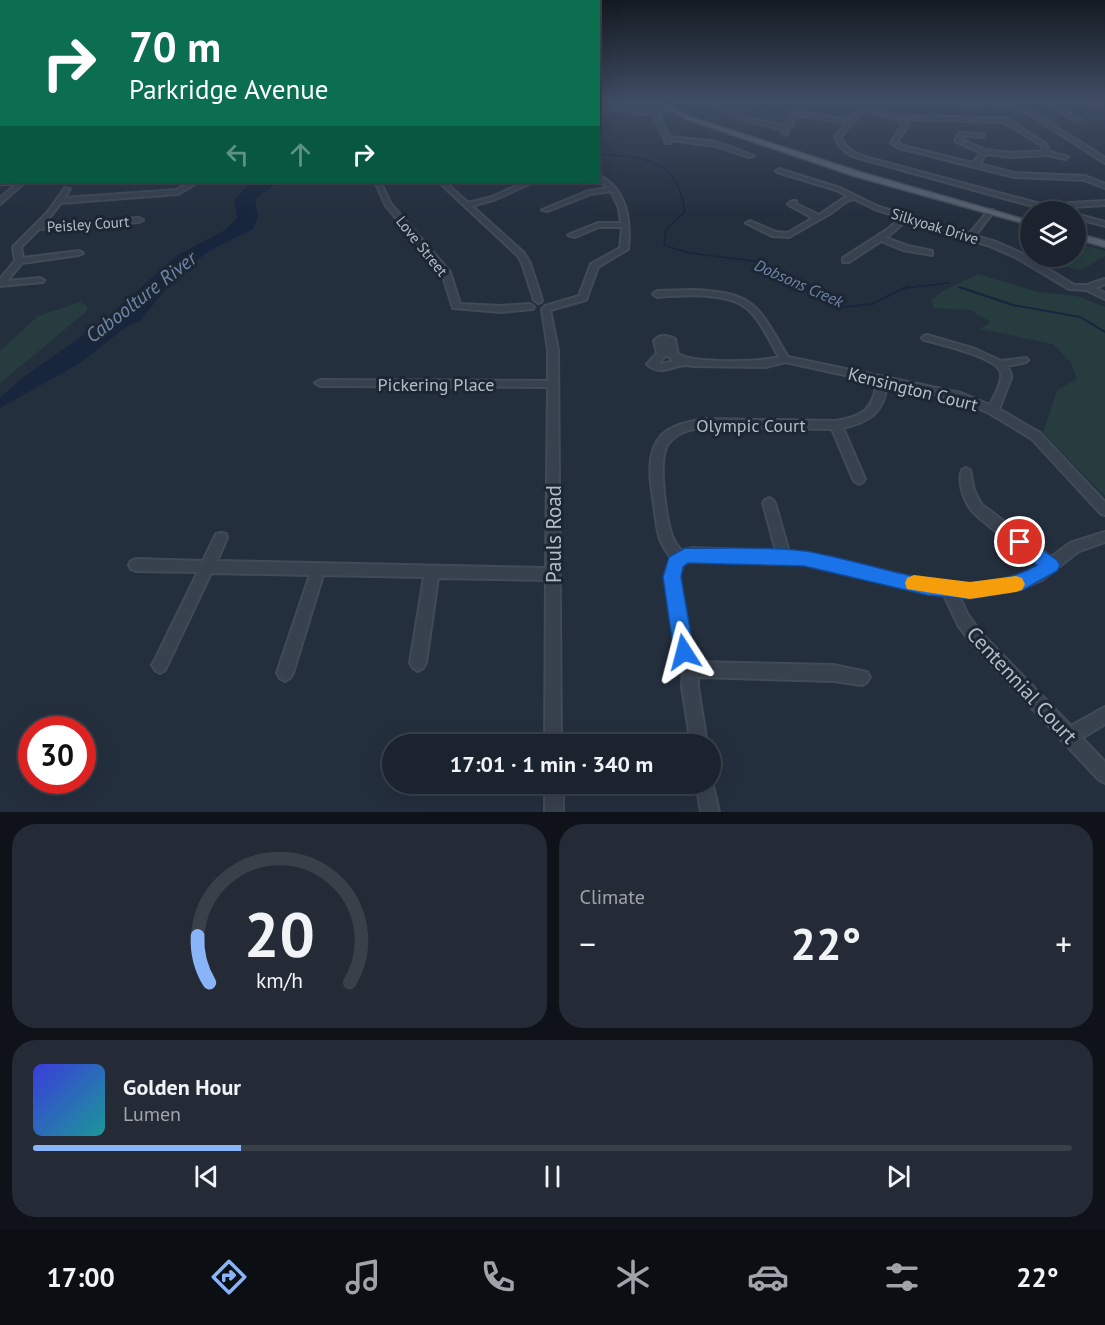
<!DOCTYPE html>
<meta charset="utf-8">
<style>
:root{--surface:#1b232e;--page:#242b36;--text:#f1f3f6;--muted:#a0a4aa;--line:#39404a;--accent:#8ab4f8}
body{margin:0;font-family:"PT Sans",sans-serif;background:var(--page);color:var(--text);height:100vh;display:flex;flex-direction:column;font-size:22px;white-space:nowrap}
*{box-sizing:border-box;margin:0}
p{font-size:20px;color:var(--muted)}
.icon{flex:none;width:33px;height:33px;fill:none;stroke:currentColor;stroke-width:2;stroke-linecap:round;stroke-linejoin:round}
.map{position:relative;height:812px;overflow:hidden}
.panel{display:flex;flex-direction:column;gap:12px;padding:12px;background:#0f1319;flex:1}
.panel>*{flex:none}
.banner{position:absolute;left:0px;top:0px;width:600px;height:183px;box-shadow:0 6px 24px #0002,0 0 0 2px var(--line);background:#0b6e4f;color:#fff;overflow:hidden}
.fabs{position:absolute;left:1020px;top:201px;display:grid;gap:12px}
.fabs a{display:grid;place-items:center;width:66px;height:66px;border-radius:50%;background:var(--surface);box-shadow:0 6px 24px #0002,0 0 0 2px var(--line);font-size:30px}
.speed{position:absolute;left:18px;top:716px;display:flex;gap:12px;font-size:30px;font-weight:700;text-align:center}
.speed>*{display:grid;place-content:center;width:78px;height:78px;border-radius:50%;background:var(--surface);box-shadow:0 6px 24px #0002,0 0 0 2px var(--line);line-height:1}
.speed .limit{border:9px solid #d22;background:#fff;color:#111}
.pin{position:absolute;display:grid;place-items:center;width:51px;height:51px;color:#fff;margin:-26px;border:3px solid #fff;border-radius:50%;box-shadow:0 2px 6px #0007}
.me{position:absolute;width:66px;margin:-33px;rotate:351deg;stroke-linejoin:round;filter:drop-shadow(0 0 4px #0008)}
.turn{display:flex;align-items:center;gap:21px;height:126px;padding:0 30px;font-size:27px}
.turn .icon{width:78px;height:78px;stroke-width:2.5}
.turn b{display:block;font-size:42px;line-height:51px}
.lanes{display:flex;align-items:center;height:57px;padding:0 30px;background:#0003;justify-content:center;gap:30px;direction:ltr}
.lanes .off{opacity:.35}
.big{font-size:45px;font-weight:800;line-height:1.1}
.panel .widget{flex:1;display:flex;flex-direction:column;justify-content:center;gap:9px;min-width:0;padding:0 21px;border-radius:24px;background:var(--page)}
.panel .dial{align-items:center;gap:0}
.dial svg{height:156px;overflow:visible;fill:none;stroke:var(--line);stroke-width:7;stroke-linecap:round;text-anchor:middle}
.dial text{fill:var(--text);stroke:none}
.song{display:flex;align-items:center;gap:18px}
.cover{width:72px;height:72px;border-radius:9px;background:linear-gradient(135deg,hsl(240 70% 55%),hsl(180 70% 35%))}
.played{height:6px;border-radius:3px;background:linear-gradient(90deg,var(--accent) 20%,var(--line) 20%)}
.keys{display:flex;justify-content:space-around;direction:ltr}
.heat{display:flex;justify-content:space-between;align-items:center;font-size:33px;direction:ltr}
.panel .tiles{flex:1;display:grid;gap:12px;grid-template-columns:1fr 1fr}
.widget:last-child{grid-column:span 2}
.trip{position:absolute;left:382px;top:734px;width:339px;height:60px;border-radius:30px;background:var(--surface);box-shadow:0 6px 24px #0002,0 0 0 2px var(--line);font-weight:800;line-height:60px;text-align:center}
.tab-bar{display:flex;height:96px;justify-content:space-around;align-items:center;background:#0b0e12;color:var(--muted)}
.tab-bar .icon{width:42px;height:42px}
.tab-bar .active{color:var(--accent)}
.tab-bar b{font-size:27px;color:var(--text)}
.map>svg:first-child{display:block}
.green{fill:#263c3f}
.water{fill:#17263c}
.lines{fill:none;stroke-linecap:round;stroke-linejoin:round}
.stream-far1{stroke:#17263c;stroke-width:1.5}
.stream{stroke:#17263c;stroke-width:2}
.minor-casing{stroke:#414a57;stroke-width:4}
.major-casing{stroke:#414a57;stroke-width:3}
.minor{fill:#38414e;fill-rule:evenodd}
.major{fill:#56606e;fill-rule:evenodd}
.route{fill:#1a73e8;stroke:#114b97;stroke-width:1.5}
.slow{fill:#f59e0b}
.labels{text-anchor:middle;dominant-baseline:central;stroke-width:6;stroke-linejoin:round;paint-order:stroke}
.far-street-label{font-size:15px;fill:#b4bcc9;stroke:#1d2633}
.far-water-label{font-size:16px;font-style:italic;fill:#6d86a8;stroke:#1d2633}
.street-label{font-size:18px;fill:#b4bcc9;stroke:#1d2633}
.water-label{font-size:20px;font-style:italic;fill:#6d86a8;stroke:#1d2633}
.near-street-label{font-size:21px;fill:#b4bcc9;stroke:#1d2633}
</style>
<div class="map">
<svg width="1105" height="812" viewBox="0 0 1105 812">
<rect width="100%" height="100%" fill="#242f3e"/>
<g class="green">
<path d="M875,102l131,1 19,13 -19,-5 -89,-2z"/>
<path d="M1076,242l29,9v5l-25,15 -41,-13 37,-2z"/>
<path d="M978,274l60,18 39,4 28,11v189l-62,-63 14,-43 20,-11 -6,-16 -18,-19 -73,-15 11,-7 -21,-12 -36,-2 -3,-8 12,-9z"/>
<path d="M80,302l7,4v5l-87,72v-32l38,-35z"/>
</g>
<path class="water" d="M251,182h27l-23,17 3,19 -5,11 -44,22 -36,29 -33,41 -14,6 -46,36 -80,45v-10l21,-19 81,-57 76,-67 47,-25 12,-12 -3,-18z"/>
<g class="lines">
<g class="stream-far1">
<path d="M913,102l96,2"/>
<path d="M598,154c47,3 80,4 87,58l-19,17 -2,16 25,8 72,9 47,26"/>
<path d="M905,288l44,-5"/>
</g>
<g class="stream">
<path d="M805,286l39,21 28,-3 36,-18"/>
<path d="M959,287l54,18 67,12 25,15"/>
</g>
<defs>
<g id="minor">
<path d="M648,102h5l4,7 15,-1 3,2 -17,3 11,24 48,5 37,14 -5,1 -33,-11 -46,-6v3h-4l-13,-30 -10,1 -45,-6v-3l45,5h9z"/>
<path d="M708,102h6l17,7 14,-2 4,-5h4l-4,7 -13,3 15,7 33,7 3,-1 4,-11 4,-2 -2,-4 16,-6h6l-17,8 2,2 49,8 18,-18h5l-6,6 31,8 108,2 40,25 5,9 18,5 -3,2 -17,-4 -37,2 -25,-3 -7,10 35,9 71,3 20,8v4l-21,-8 -70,-3 -115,-29 -8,-5 11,-18 -1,-5 -37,-9 -23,25c3,13 13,17 24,21l198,53 4,-6 2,-1 36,-2v4l-33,2 -2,5h-16l-199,-55c-10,-4 -17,-10 -20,-21l12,-13 -49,-8 -3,1 -3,10 -4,3v4l-3,2 -3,-2v-4l-35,-8zM906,119l98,3 37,23 3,6 -33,2 -26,-3 -25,-11 3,-3 19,1 2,-1v-2l-25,-1 -4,8 26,12 -8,10 -70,-17 -6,-4 11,-17z"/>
<path d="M1011,102h6l88,56v5z"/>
<path d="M1043,102h6l31,18 -5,1z"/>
<path d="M1086,102h6l10,5 -5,1z"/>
<rect x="0" y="142" width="2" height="4"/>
<path d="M779,169l61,19 39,19 90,27 20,-24h4v2l-18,24 21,6 27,12 51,31h13l18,-6v5l-10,4 10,5v6l-19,-9 -17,-1 -52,-31 -27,-12 -83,-26 -21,18 22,8 24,5v4l-29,-5 -22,-9 -32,21h-6v-4l45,-29 13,-11 -26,-9 -21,-10 -7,2 -16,12 -42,24 -17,-1 -26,-13 4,-2 26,11 12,1 25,-15 -24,-13 -1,-1 4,-3h4v3l23,11 24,-16 6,-2 -13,-7 -59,-18 -1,-1z"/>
<path d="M598,175c29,13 33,46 30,74l-30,18 -12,33 -36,10 8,40 3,394h-16l1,-164 -108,-2 -12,85 -3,5 -5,3 -5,-3 -3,-5 14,-86 -101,-2 -30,98 -3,5 -5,3 -5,-3 -3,-5 33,-98 -99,-2 -46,97 -5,3 -5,-3 -3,-5 3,-5 43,-88 -62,-1 -5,-2 -2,-4 2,-4 5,-2 67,2 13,-27 5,-1 5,1 1,4 -10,23 329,7 2,-181 -228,-1 -5,-3 5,-3 228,1v-31l-6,-40 3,-4 34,-10 12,-32 29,-16 2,-19 -1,-2h-22l-24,10 -7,-2 30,-12h23l-2,-15 -8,-17 -20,3 -43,17 -6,-1 46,-19 20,-3 -10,-8z"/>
<path d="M0,180l2,2h15l-3,2h-14z"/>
<path d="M19,182h6l-25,22v-6z"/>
<path d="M191,182h7l-20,12 -117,9 -17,21 95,-6 4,2 -4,2 -100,7 -18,18 2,11 56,-7 4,2 -4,2 -57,8 -15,18 33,-3 4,2 -1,2 -43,4v-7l15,-18 -2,-14 34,-34 18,-25 5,1 -6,9 112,-8z"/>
<path d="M439,182h6l23,21 24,-6 33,-15h7l-1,1 -35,16 -24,7 52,47 6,10 12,37 -1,2 -3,1 -4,-3 -12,-37 -4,-7z"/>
<path d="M378,185h4l9,19 59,68 10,32 41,2 29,-2 4,3 -1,2 -32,3 -48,-4 -11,-35 -56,-67 -9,-20z"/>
<path d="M1076,214l29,8v4l-29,-8z"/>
<path d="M693,290c64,3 64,16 95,67l173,36 29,12c4,-9 13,-22 11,-32 -3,-16 -62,-29 -77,-33l-2,-2 2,-2 3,-1 48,14 26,12 25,-3 2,2 -2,2 -19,4 4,8v4l-12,31 41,24 65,69v13l-4,-1 -69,-75 -43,-26 -30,-13 -72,-16c-3,29 -18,38 -44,44l22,51 -2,3 -4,2 -4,-2 -2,-3 -21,-50 -127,-2c-14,2 -28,5 -37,17 -11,15 -2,74 4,92 2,6 6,11 10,15l10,-3 84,3 -13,-48 2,-3 4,-2 4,2 2,3 14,49h15l123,29 43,4 52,-9 10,-4 9,-7c-21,-16 -48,-34 -67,-52 -9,-9 -17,-31 -12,-43l4,-2 4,2 4,20 7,14 70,53 19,-14 35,-11v10l-26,9 -37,29 -19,8 -53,9 -11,-1 9,19 13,18 90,93 34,-19v17l-23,14 23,24v21l-6,-3 -128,-137 -13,-18 -14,-30 -17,-2 -123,-29 -112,-4 -8,2 -5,15 12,75 4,10 138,3 34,7 3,5 -3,5 -5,3 -29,-4 -135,-4v10l9,57h-16l-9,-57 1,-18 -6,-17 -12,-75 7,-18c-5,-6 -9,-13 -12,-20 -3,-9 -4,-18 -5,-27 -3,-24 -12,-57 7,-77 11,-11 28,-13 43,-16l131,2c27,-5 37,-11 41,-39l-92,-20 -19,5 -73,-1c-18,-5 -30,13 -46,-2l10,-11 -3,-12c7,-8 13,-5 21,-2l3,15c16,10 82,8 101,3 -9,-15 -17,-35 -30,-47 -21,-19 -66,-15 -92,-13l-4,-3 4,-3zM666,355l8,6 -12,3 -3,-1z"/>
<path d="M711,777l8,35h-18l-5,-29h15z"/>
<rect x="545" y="783" width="18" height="29"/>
</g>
<g id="major">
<path d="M657,102h6l27,15 170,55 170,49v4l-176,-49 -168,-57z"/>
<path d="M1076,233l29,8v6l-29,-8z"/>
</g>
</defs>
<use href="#minor" class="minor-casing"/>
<use href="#major" class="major-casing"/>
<use href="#minor" class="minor"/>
<use href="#major" class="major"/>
</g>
<linearGradient id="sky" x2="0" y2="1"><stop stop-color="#141a22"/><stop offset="0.47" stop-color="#3f4d63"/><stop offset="1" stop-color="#3f4d63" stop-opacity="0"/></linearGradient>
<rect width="1105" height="215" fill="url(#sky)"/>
<path class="route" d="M1020,535l37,25 3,5 -3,6 -34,19 -53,9 -43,-4 -123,-29 -116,-3 -5,4 -2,10 13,75 -3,7 -7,3 -7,-3 -3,-7 -11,-75 6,-20 16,-9c39,1 81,-2 119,3 75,11 161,56 233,14l-23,-18 -2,-5 2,-5z"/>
<path class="slow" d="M914,575l56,7 46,-6 6,2 3,6 -3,6 -6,2 -46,7 -63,-10 -2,-6 2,-5z"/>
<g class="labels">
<g class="far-street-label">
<text transform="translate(88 224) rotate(-4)">Peisley Court</text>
<text transform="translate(935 226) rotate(17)">Silkyoak Drive</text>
<text transform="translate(422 246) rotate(51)">Love Street</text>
</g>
<g class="far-water-label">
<text transform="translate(799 283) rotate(24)">Dobsons Creek</text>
</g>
<g class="street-label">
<text x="436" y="384">Pickering Place</text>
<text transform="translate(913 389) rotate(14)">Kensington Court</text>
<text x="751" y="425">Olympic Court</text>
</g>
<g class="water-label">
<text transform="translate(141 297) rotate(-38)">Caboolture River</text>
</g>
<g class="near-street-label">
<text transform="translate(553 534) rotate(-90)">Pauls Road</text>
<text transform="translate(1022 685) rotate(47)">Centennial Court</text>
</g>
</g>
</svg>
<div class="fabs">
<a><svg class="icon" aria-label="layers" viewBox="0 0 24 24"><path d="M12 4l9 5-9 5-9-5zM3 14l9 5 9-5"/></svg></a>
</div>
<div class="speed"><div class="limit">30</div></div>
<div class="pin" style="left:1020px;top:542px;background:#d93025"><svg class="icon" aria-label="arrive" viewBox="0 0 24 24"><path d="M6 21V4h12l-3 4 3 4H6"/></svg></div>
<svg class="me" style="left:684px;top:652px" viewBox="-20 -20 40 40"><path d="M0-17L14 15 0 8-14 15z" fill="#1a73e8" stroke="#fff" stroke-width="4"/></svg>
<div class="trip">17:01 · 1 min · 340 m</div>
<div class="banner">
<div class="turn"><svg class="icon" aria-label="right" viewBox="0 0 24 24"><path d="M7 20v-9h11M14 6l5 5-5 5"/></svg><div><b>70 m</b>Parkridge Avenue</div></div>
<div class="lanes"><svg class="icon off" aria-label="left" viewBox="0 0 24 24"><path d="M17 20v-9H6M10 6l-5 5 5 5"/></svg><svg class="icon off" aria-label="ahead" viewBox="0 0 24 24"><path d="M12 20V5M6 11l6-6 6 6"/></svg><svg class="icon" aria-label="right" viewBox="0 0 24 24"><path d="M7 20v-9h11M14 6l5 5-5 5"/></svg></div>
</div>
</div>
<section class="panel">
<div class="tiles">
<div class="widget dial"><svg viewBox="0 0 100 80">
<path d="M14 69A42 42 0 1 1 86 69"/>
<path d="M14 69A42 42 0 0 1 8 45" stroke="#8ab4f8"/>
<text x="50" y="56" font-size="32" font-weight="700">20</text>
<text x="50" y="72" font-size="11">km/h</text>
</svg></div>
<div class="widget"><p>Climate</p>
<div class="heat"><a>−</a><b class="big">22°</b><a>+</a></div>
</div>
<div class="widget">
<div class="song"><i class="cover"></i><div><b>Golden Hour</b><p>Lumen</p></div></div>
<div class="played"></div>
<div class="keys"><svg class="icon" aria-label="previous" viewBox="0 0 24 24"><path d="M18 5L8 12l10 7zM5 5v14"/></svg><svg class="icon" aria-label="pause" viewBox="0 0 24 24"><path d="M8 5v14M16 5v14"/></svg><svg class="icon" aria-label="next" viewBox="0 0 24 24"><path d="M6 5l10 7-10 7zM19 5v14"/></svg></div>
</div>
</div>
</section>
<nav class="tab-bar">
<b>17:00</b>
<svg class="icon active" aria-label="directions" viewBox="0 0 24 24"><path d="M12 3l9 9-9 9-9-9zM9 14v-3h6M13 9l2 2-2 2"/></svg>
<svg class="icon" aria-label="music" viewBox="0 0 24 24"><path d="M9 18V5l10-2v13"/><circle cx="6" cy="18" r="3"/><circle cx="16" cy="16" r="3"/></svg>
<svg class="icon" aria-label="phone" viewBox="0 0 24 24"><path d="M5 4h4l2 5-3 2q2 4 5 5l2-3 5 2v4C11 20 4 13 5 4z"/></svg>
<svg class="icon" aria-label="climate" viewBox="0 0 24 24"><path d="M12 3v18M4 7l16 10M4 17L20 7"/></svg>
<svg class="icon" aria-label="car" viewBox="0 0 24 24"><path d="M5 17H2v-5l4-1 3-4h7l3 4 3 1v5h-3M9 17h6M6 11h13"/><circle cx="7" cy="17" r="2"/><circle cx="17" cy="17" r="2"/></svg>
<svg class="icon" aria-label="filters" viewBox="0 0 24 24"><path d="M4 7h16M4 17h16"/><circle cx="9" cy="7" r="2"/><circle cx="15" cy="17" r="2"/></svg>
<b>22°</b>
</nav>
